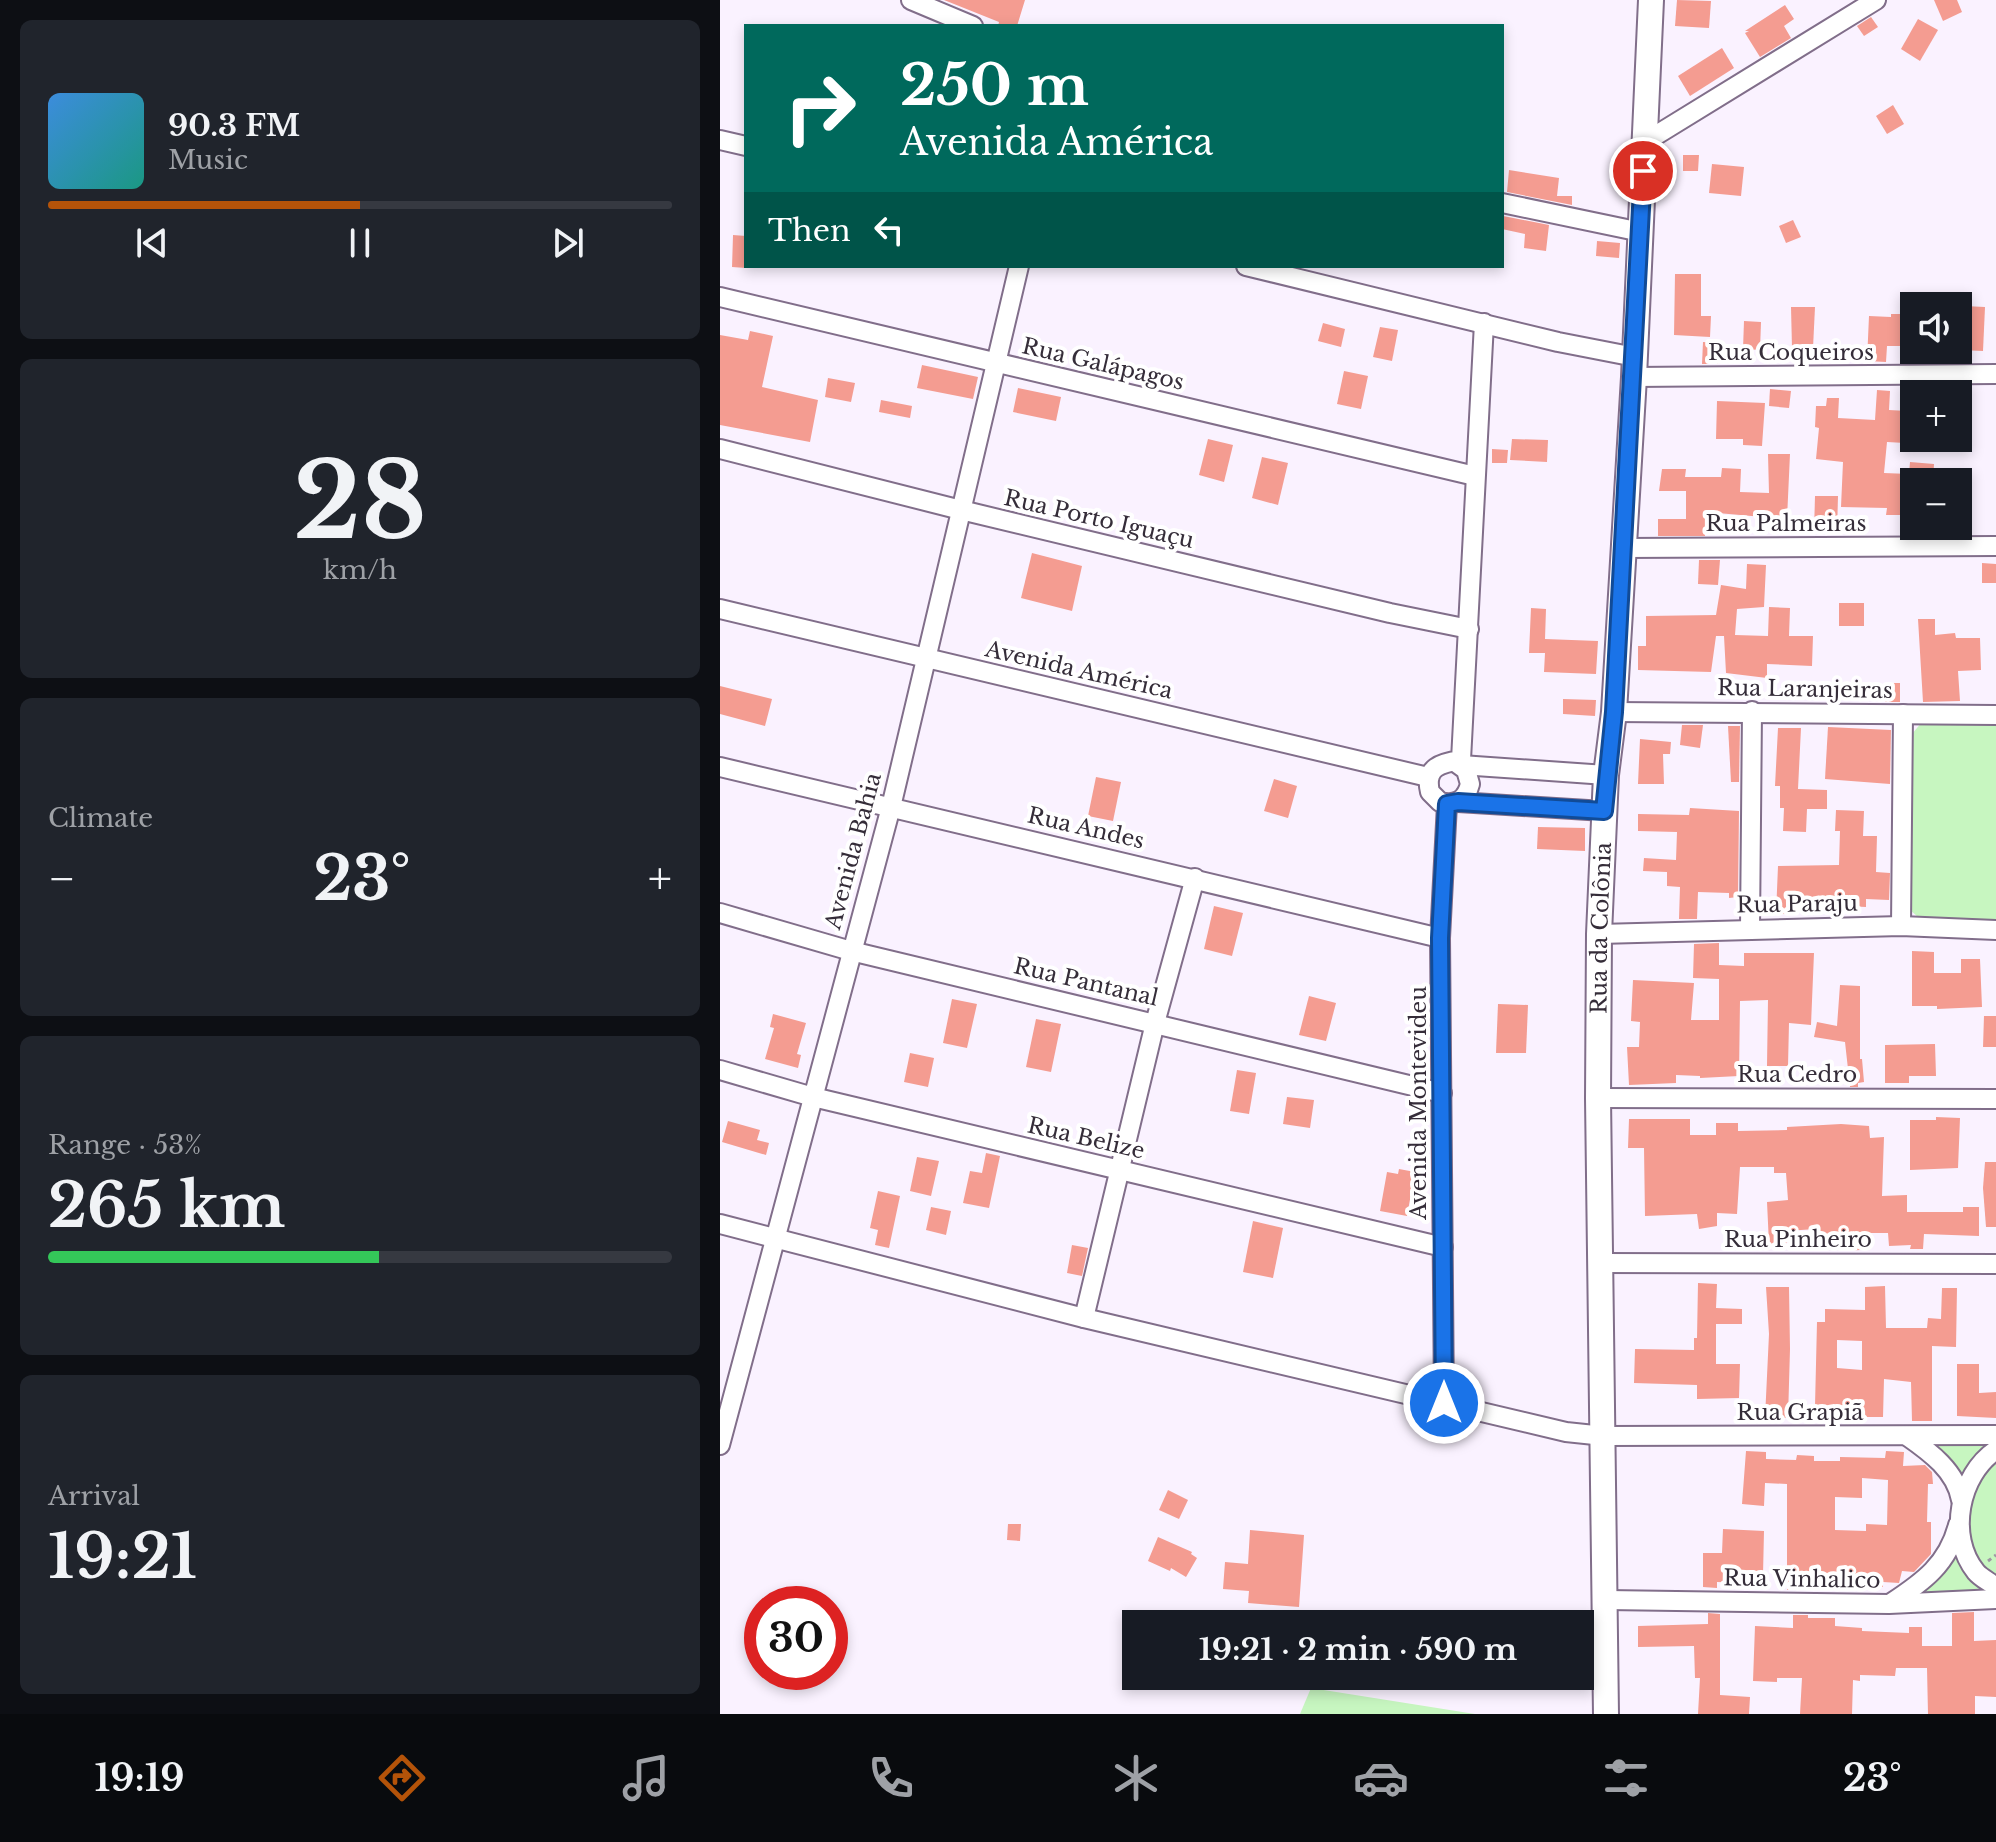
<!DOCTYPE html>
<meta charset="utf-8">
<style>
:root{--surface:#171b24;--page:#20242c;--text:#f1f3f6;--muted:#9ea1a6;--line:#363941;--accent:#b45309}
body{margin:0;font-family:"Libre Baskerville",serif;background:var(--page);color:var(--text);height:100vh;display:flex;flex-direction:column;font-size:30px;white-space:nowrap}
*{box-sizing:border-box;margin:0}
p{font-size:26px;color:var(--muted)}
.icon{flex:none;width:44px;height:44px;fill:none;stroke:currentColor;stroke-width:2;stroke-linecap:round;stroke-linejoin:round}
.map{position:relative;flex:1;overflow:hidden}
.sheet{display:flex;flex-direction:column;gap:20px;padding:20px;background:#0d0f14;width:720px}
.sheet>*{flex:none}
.top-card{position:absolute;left:24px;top:24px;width:760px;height:244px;border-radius:0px;box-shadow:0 4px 12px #0003;background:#00695c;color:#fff;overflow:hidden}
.controls{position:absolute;left:1180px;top:292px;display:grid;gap:16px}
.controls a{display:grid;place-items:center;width:72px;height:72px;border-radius:0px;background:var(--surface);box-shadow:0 4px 12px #0003;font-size:40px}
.speed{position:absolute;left:24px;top:1586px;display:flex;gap:16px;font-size:40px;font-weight:700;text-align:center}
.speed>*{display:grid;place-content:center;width:104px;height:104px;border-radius:50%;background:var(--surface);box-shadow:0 4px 12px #0003;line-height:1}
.speed .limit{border:12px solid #d22;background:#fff;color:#111}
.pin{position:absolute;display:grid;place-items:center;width:68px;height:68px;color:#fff;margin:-34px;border:4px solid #fff;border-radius:50%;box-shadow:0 2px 8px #0007}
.me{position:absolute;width:88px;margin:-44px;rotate:0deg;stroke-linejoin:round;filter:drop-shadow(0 0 6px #0008)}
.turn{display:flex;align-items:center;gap:28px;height:168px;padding:0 24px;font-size:36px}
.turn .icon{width:104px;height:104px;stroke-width:2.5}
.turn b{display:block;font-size:56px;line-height:68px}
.then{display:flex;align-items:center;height:76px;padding:0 24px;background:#0003;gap:16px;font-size:30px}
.big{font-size:60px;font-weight:800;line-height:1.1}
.sheet .tile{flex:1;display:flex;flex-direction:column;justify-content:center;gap:12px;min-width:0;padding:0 28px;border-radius:12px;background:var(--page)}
.sheet .dial{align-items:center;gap:0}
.dial b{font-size:104px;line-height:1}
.song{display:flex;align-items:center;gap:24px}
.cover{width:96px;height:96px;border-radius:12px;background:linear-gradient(135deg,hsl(210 70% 55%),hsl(170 70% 35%))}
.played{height:8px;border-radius:4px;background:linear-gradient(90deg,var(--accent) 50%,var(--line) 50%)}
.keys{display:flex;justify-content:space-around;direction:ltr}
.heat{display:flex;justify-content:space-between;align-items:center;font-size:44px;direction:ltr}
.charge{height:12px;border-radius:6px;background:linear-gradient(90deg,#34c759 53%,var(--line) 0)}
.trip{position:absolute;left:402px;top:1610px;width:472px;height:80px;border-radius:0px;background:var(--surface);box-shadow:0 4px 12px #0003;font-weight:800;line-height:80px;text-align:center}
.tabs{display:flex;height:128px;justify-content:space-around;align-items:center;background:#090b0e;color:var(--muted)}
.tabs .icon{width:56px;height:56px}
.tabs .on{color:var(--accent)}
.tabs b{font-size:36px;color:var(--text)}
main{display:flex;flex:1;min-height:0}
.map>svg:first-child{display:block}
.green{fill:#c7f6c0}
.building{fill:#f49c91;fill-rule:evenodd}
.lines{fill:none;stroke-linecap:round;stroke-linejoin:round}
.minor-casing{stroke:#816e8a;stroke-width:22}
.secondary-casing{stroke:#816e8a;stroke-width:28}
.path{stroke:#9f97a4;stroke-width:3;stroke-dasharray:4 4;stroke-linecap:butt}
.minor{stroke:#fff;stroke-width:18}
.secondary{stroke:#fff;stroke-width:24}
.route-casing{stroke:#114b97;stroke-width:20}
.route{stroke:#1a73e8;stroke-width:14}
.labels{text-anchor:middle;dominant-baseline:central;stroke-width:8;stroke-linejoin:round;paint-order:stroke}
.street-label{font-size:22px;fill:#352d39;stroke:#fff}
</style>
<main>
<section class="sheet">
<div class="tile">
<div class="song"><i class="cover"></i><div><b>90.3 FM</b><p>Music</p></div></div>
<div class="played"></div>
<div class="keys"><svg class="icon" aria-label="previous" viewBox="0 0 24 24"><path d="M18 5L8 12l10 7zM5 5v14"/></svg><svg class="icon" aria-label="pause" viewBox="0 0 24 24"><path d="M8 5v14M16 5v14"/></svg><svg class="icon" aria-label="next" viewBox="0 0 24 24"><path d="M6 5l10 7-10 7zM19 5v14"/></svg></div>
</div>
<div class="tile dial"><b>28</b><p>km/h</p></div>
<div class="tile"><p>Climate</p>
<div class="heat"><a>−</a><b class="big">23°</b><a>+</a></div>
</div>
<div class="tile"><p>Range · 53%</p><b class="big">265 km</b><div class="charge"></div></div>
<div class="tile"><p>Arrival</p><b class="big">19:21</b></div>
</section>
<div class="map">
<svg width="1276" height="1714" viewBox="0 0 1276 1714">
<rect width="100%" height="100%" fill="#faf2ff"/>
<g class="green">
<path d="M1276,721v201l-78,-5 -9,-8 -3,-12 6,-163 10,-12z"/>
<path d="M1276,1437v163l-92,2 49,-67 5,-35 -37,-62z"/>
<path d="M591,1688l164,26h-175z"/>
</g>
<g class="building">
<path d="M224,0h81l-8,26h-19l1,-4z"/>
<path d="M957,0l34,1 -2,27 -34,-2z"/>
<path d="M1214,0h23l5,12 -19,9z"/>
<path d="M1065,5l9,14 -10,7 7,12 -31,19 -15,-24 4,-2h-4z"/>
<path d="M1151,17l7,10 -14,9 -7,-10z"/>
<path d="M1198,19l20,11 -18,31 -19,-12z"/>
<path d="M1002,48l12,20 -44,28 -12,-20z"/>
<path d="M1173,105l11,19 -17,10 -11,-18z"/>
<path d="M963,155h16l-1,16h-15z"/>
<path d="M992,164l32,3 -3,29 -32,-3z"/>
<path d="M789,170l50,8 -2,18h15v9l-65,-13z"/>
<path d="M783,216l46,9 -3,26 -22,-3 1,-14 -23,-5z"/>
<path d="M1073,220l8,17 -15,6 -7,-17z"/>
<path d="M13,235l13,1v32l-14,-1z"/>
<path d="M877,241l23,2 -1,15 -23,-2z"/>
<path d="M955,274h26v42h10l-1,21 -36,-2z"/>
<path d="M1244,306l21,1 -2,44 -22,-1z"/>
<path d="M1071,307h24l-2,41h-21z"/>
<path d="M1171,314h19l-1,32h-22l-1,16 -19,-1 2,-45 22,1z"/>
<path d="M1024,321l17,1 -1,28 -17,-1z"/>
<path d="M603,323l22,6 -4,18 -23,-6z"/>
<path d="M660,327l18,3 -6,31 -19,-4z"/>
<path d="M30,331l23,5 -11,51 56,13 -8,42 -90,-17v-90l28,5z"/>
<path d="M983,342l16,1 -1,21h-16z"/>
<path d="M202,365l56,12 -5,22 -56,-11z"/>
<path d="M624,371l24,5 -7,33 -24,-5z"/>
<path d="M108,378l27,5 -4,19 -26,-5z"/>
<path d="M298,388l43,9 -5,24 -43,-9z"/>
<path d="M1050,389l21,2 -2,17 -20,-2z"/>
<path d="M1157,390l13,1 -1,19 18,1 -2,32 -18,-1 -3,31 25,1 1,-12 24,2 -1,18h-19v8h-7v25h-21l1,-7 -46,-1 2,-45 -27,-3 3,-31 -4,-1 1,-21h10l1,-8h12l-1,20 37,2z"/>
<path d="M161,400l31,6 -2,12 -31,-6z"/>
<path d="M997,401l48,2 -3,43 -19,-1v-6h-27z"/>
<path d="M488,439l25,6 -9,37 -25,-7z"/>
<path d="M792,439l36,1 -1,22 -37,-2z"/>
<path d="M772,449l16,1 -1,13h-15z"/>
<path d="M1048,454h22l-3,65 -81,-7 -1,24h-47v-17h28v-28h-27l3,-22h24l-1,8h36l1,-9 19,1 -1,23 29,1z"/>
<path d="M542,457l26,6 -10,42 -26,-7z"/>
<path d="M1095,496h23l-1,37 -23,-1z"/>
<path d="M312,553l50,13 -10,45 -51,-13z"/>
<path d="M979,560h21l-2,25 -20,-1z"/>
<path d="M1262,563l14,1v19h-14z"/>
<path d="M1027,564l19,1 -2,42 -27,2 -2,26 33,1 1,-29 21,1 -1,28h24l-1,30 -45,-2v14l-41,-5 -2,-37h-8l-5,36 -73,-2v-24h8v-30l70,-1 5,-30 25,4z"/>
<rect x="1119" y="603" width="25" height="23"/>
<path d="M811,608l15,1 -1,30 53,2 -2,33 -52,-2 1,-19h-16z"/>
<path d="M1198,619h17v16l20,-2 1,5h24l1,32 -23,1 2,30 -37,1z"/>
<path d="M1166,683h14v19h-15z"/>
<path d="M0,686l52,13 -7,27 -45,-12z"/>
<path d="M843,699l33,1 -1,16 -32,-2z"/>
<path d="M962,725h21l-3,23 -20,-3z"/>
<path d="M1008,726h12l-1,56h-8z"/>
<path d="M1108,727l63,3 -1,54 -65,-5z"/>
<path d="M1058,728h23l-3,61 29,1v19h-20l-1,23 -23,-1 1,-23h-4v-22h-5z"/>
<path d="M920,739l31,3 -1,12h-7l1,30h-26z"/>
<path d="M376,777l25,5 -8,39 -25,-5z"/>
<path d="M554,779l23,7 -9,32 -24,-7z"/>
<path d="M970,808l49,3 -1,86 -9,1v-5l-31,-1 -1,27h-18l1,-32 -13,-1v-14l-24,-1 1,-13 32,2 1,-28 -39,-1v-17l51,1z"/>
<path d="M1116,810l28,1 -1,25h14l-1,36 14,1 -1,27 -23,-1v8l-21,-1v2l-50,-5v11h-19l2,-48 61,-1 1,-34h-5z"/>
<path d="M818,827l47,1v23l-48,-2z"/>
<path d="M494,906l29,7 -11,43 -28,-7z"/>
<path d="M999,943v22l25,1v-13h70l-3,72 -22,-2 -1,43h-21l1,-66 -28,1 -1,75 -39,2v-2l-24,-1v8l-47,2 -2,-38h12l1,-25 -9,-1 2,-41 61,3 -3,37h28v-41l-26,-1 1,-34z"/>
<path d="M1192,951l22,1v21h27v-14h19l2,48 -45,2v-3h-25z"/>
<path d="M1120,985l20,1v73h2l2,23 -6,1v4h-8l-5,-45 -31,-5 3,-15 20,4z"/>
<path d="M589,996l27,7 -10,38 -27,-6z"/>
<path d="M232,999l25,5 -10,44 -24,-5z"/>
<path d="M778,1004l30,1 -2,48h-30z"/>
<path d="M53,1014l33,9 -9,31 4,1 -3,13 -33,-9 9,-31 -4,-1z"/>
<path d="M1264,1016h12v31h-13z"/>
<path d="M316,1019l25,5 -10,48 -25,-5z"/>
<path d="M1215,1044l1,32h-27v7h-24v-38z"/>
<path d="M190,1053l24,5 -6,29 -24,-5z"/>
<path d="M517,1070l19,3 -7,41 -19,-3z"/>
<path d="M567,1097l27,3 -4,28 -27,-4z"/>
<path d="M1216,1117l24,1 -2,50 -48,2v-50h26z"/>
<path d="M909,1119h61v16h26v-12h22v8l49,-1v-3l54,-3 28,2 1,12 14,-1 -2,59 25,-1v17h56v-5h16v29l-55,-2 -1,15h-13l1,-4 -22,1 -1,-13h-28v17l-19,1v-7l-24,2 -1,-17 -30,2 1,12 -18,1 -2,-42 21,-2 -2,-27h-12v-6h-34l-3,47 -20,-1v13l-18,3 -2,-15 -52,2 -1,-68h-16z"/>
<path d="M8,1121l32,9 -3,10 12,3 -3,12 -44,-13z"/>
<path d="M266,1153l14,3 -11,52 -26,-5 7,-32 12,2z"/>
<path d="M197,1157l22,4 -8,35 -21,-5z"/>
<path d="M1265,1162h11v65h-10l-3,-39z"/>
<path d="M679,1169l16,3 -8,44 -27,-5 7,-39 11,2z"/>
<path d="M158,1191l22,5 -11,52 -14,-3 3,-15 -8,-2z"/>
<path d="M211,1207l20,4 -5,24 -20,-5z"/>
<path d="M533,1221l30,7 -10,50 -30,-6z"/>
<path d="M352,1245l16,3 -6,28 -15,-3z"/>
<path d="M978,1283l19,1 -1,24 26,1v15h-26v40h24l-1,34 -42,1v-14l-63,-2 1,-34 59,1v-12h3z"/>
<path d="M1165,1286l1,42h41l1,-10 13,1 1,-31h15l-1,59 -24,-1v75h-20l-1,-39 -27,-3 -1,38h-20v-9l-48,-2 2,-84h8v-13l40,1v-23zM1117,1340l25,1v29l-25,-2z"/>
<path d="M1046,1287h23l1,62 -2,69h-23l4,-84z"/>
<path d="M1237,1364h22v29l17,-1v26l-39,-2z"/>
<path d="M1026,1451l20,1v7l30,1 1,-5 17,1v5h26v-4l45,1 1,-7 18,1 -1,14 22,-1 7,7 1,12h-5l-1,38h4v32l-17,18 -12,-1 -3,12 -16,-1v5l-47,-3 -25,2v4h-24v-106l-22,-1 -1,23 -22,-2zM1142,1478l26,2 -1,45 -21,-1v7l-31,-1v-33l27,1z"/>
<path d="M448,1490l20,10 -9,19 -20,-9z"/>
<path d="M288,1524h13l-1,17 -13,-1z"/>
<path d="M1003,1529l41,2 -1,44h-23v8l-23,-1v6l-14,-1v-34h19z"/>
<path d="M530,1530l54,5 -5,72 -51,-4 1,-12 -26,-2 2,-27 23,2z"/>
<path d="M438,1537l34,15 -1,2 6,4 -11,19 -15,-9 -1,3 -22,-10z"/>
<path d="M1254,1612v29l22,-1v57l-21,-1v18h-47l-1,-46h-31l-1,8 -35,-1v6l-7,-1 -1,34h-52l2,-36h-25v4l-24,-1 2,-55 38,2v-13h15v3h27v8l27,2v3l47,2v-6h13v19h30v-33z"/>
<path d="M988,1613l12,1v81l30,2 -1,17h-51l2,-36h-5l-1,-32 -56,1v-21l70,-2z"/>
</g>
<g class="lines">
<defs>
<g id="minor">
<path d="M191,0l62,26"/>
<path d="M0,140l26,6"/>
<path d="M925,142l231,-142"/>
<path d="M782,203l139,29"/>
<path d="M526,266l312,76 77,15"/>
<path d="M0,297l755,179"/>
<path d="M914,377l362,-3"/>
<path d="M0,449l241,61 429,103 79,16"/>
<path d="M903,548l373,-2"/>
<path d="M0,609l708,168"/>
<path d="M894,712l382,3"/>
<path d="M741,760c-20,3 -37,7 -31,32l10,10c16,4 26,-2 30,-18l-4,-14 -11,-8 6,-2 23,-437"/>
<path d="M741,765l145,10"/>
<path d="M0,767l720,171"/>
<path d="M738,802l146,9"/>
<path d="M0,913l131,38 591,142"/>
<path d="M1181,926l2,-212"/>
<path d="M1030,928l2,-217"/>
<path d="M879,934l302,-8 95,4"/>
<path d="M0,1070l93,27 630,150"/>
<path d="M878,1098l398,1"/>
<path d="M0,1224l364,94 482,114 38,4 392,-1"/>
<path d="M881,1263l395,1"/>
<path d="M364,1318l71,-295 40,-145"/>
<path d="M724,1403l-4,-465 7,-134"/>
<path d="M1187,1436c23,16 49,35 54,64"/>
<path d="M0,1445l171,-638 128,-541"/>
<path d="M1276,1450c-37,25 -49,86 -20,122 5,6 14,10 20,15"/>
<path d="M887,1600l282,4 107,-5"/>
<path d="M1171,1603c32,-21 57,-39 67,-78"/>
</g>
<g id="secondary">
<path id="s1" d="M886,1714l-8,-616 1,-164 7,-159 8,-63 20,-335 17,-377"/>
</g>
</defs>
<use href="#minor" class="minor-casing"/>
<use href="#secondary" class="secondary-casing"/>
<path class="path" d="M1268,1561l8,-6"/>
<use href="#minor" class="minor"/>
<use href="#secondary" class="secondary"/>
</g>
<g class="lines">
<defs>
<path id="route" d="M724,1403l-4,-465 7,-134 11,-2 146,9 10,-99 29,-541"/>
</defs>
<use href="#route" class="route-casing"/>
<use href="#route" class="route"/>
</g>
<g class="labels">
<g class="street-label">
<text x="1071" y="352">Rua Coqueiros</text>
<text transform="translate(383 364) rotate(13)">Rua Galápagos</text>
<text transform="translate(379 519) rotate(13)">Rua Porto Iguaçu</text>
<text x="1066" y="523">Rua Palmeiras</text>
<text transform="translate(359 670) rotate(13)">Avenida América</text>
<text transform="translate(1085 689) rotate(1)">Rua Laranjeiras</text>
<text transform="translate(366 828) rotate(13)">Rua Andes</text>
<text transform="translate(133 851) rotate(-75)">Avenida Bahia</text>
<text transform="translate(1077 904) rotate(-1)">Rua Paraju</text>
<text stroke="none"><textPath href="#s1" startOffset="786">Rua da Colônia</textPath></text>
<text transform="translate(366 982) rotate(13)">Rua Pantanal</text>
<text x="1077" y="1074">Rua Cedro</text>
<text transform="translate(698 1103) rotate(-90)">Avenida Montevideu</text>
<text transform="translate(366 1138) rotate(13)">Rua Belize</text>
<text x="1078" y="1239">Rua Pinheiro</text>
<text x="1080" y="1412">Rua Grapiã</text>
<text transform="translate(1082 1579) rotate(1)">Rua Vinhalico</text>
</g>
</g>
</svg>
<div class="controls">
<a><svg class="icon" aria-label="sound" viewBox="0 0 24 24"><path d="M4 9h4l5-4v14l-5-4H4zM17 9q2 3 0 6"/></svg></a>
<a>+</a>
<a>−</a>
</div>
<div class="speed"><div class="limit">30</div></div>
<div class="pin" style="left:923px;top:171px;background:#d93025"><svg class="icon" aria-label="arrive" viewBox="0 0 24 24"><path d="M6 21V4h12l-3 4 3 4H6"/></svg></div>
<svg class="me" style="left:724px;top:1403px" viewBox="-20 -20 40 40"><circle r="17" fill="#1a73e8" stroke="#fff" stroke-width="3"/><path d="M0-11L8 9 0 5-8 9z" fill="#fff"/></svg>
<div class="trip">19:21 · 2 min · 590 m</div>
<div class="top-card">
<div class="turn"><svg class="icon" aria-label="right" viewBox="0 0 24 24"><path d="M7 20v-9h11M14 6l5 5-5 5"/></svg><div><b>250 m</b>Avenida América</div></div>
<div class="then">Then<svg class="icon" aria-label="left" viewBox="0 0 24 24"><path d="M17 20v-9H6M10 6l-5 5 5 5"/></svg></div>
</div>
</div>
</main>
<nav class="tabs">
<b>19:19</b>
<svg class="icon on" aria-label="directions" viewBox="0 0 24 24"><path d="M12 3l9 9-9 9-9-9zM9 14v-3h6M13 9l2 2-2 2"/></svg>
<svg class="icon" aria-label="music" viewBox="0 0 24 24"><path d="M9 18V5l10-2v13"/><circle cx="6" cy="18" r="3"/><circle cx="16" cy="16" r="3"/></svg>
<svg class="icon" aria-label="phone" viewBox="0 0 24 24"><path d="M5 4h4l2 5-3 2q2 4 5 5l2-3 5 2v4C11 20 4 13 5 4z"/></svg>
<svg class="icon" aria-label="climate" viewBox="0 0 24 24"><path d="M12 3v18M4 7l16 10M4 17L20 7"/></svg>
<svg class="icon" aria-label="car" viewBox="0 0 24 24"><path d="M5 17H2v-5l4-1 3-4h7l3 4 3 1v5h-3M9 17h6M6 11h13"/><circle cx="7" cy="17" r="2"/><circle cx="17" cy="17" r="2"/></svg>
<svg class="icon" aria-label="filters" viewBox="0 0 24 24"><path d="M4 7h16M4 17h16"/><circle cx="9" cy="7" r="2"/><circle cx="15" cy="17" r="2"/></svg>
<b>23°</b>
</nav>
